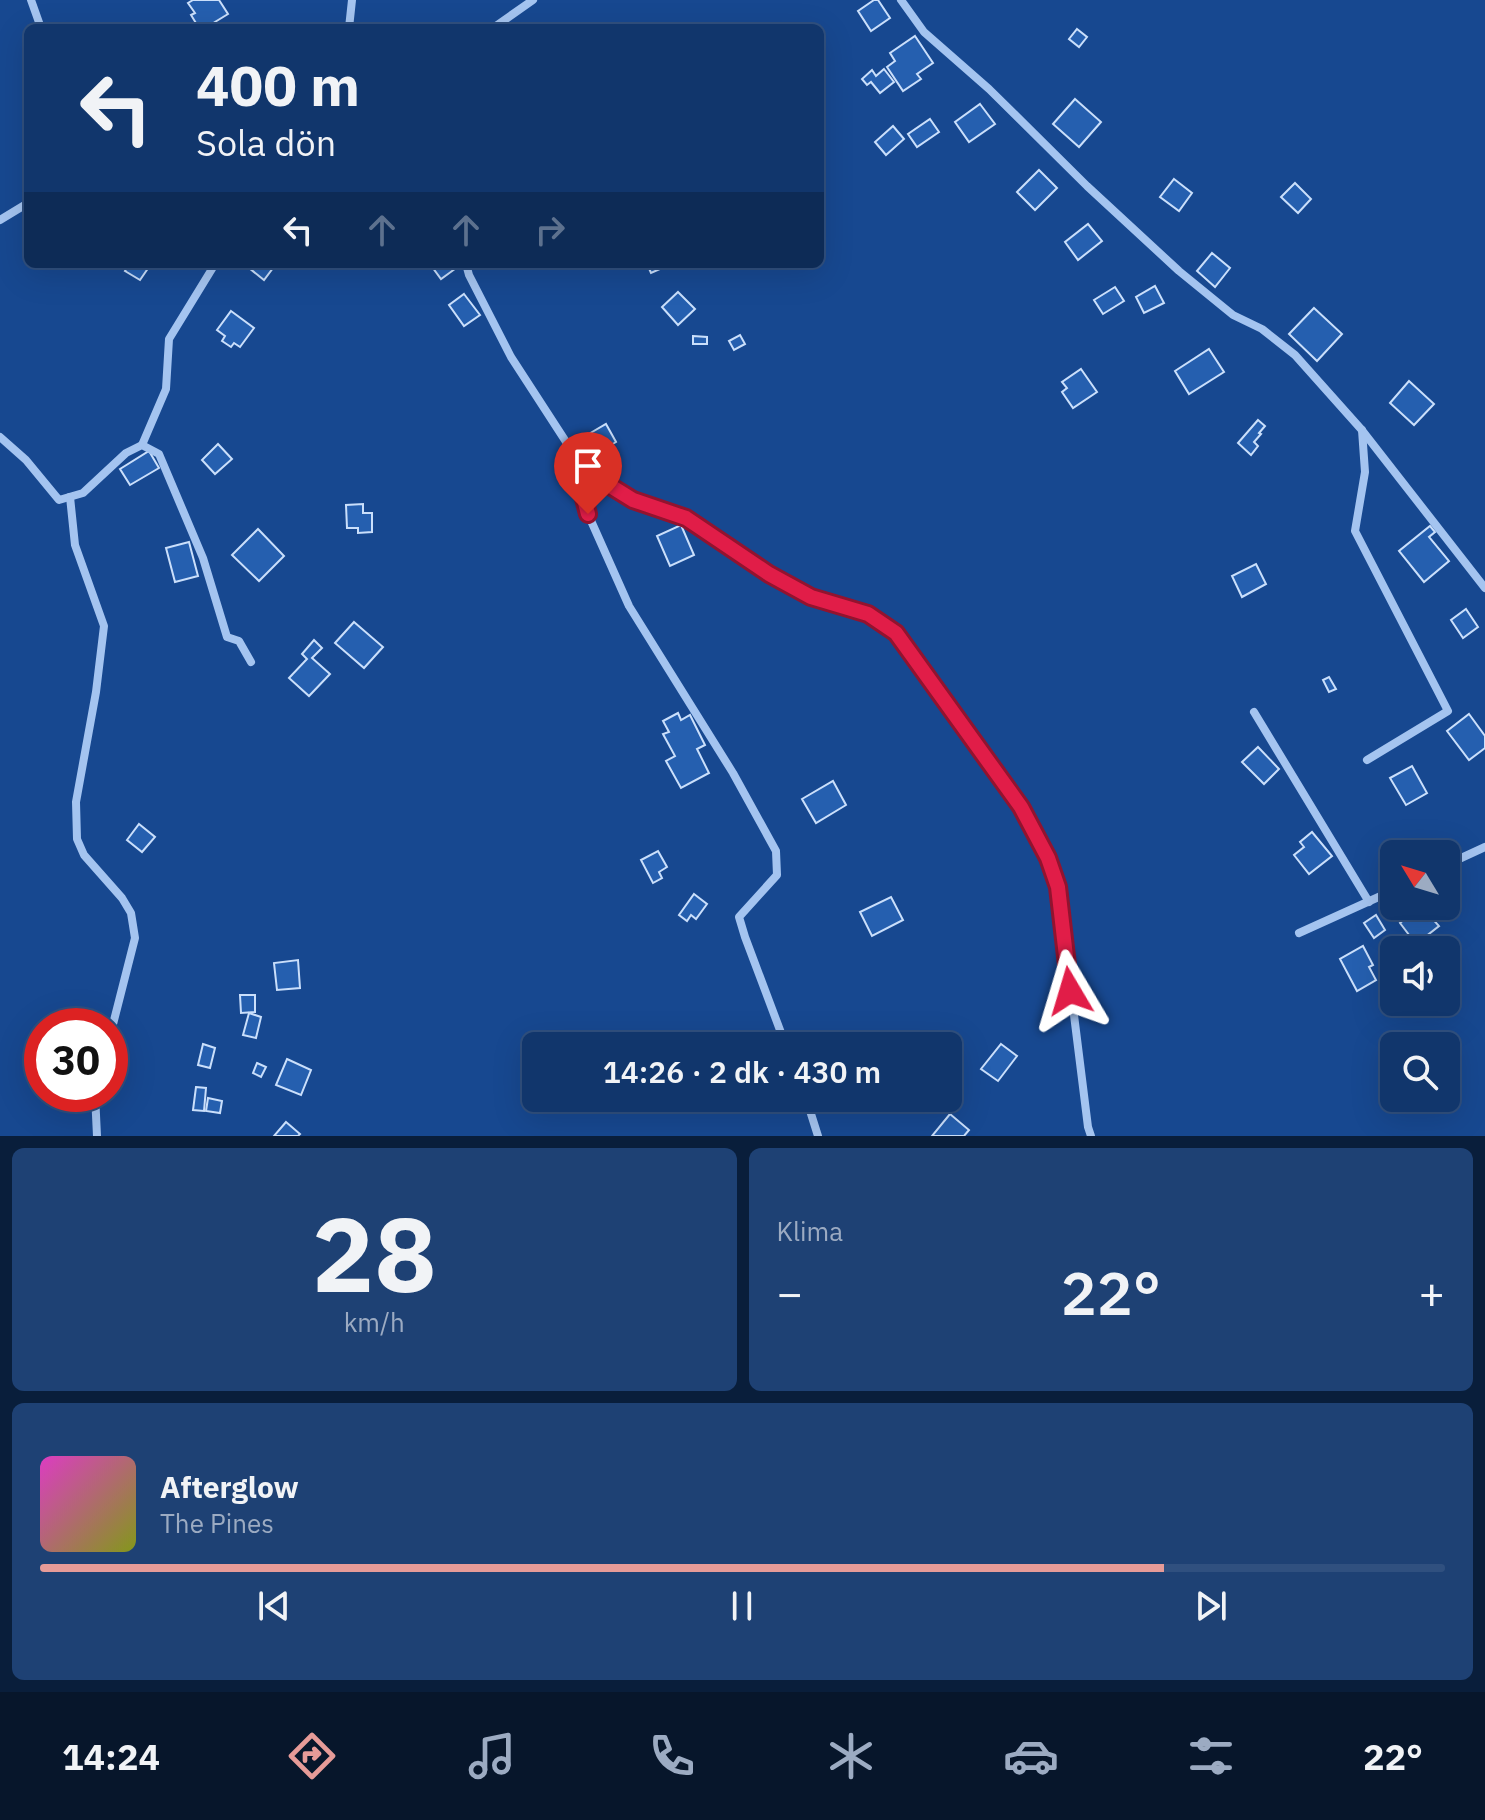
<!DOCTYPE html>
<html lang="tr">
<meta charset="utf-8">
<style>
:root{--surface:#11366c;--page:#1e4174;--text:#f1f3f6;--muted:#9cabc2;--line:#30507f;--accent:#e69b98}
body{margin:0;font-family:"IBM Plex Sans",sans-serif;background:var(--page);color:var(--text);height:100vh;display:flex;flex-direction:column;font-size:30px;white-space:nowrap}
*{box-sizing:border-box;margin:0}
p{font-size:26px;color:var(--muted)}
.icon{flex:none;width:44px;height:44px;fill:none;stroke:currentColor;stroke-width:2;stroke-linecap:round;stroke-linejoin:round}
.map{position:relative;height:1136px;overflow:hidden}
.side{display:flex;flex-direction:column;gap:12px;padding:12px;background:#091e3b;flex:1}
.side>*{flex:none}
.guide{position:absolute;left:24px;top:24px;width:800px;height:244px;border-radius:12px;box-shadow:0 8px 32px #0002,0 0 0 2px var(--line);background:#11366c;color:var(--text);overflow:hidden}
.needle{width:52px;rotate:308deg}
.controls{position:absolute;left:1380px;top:840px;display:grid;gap:16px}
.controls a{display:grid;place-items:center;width:80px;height:80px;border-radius:12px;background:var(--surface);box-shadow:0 8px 32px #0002,0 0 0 2px var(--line);font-size:40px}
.speed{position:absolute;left:24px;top:1008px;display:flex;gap:16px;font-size:40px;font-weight:700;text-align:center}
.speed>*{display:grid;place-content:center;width:104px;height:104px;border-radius:50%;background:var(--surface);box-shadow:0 8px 32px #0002,0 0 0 2px var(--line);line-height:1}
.speed .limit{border:12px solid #d22;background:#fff;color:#111}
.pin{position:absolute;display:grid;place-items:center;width:68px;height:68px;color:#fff;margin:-82px -34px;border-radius:50% 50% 50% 0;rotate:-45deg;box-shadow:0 0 8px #0007}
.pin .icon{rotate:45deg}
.me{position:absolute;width:88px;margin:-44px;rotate:353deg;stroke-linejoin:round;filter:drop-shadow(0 0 6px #0008)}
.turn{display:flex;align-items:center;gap:28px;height:168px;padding:0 40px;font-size:36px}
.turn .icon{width:104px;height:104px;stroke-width:2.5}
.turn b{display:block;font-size:56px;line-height:68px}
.lanes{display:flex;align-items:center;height:76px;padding:0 40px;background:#0003;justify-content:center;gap:40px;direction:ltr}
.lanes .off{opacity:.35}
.big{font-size:60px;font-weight:600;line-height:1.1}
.side .card{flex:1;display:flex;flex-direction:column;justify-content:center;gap:12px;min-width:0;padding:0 28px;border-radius:12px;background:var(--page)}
.side .dial{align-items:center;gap:0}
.dial b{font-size:104px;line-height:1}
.song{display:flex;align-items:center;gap:24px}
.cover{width:96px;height:96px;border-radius:12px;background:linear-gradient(135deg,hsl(310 70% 55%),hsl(70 70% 35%))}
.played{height:8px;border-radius:4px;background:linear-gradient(90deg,var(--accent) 80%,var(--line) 80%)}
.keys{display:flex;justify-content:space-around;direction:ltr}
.heat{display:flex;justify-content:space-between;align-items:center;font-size:44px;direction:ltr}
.side .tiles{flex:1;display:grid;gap:12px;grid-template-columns:1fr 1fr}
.card:last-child{grid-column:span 2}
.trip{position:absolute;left:522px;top:1032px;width:440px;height:80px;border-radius:12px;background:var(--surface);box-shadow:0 8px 32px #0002,0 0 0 2px var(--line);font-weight:600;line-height:80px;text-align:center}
.tab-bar{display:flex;height:128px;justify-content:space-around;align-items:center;background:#07162b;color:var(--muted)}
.tab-bar .icon{width:56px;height:56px}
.tab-bar .current{color:var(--accent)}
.tab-bar b{font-size:36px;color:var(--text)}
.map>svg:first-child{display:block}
.building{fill:#255faf;stroke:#cadffb;stroke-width:2}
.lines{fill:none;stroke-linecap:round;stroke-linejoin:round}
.street{stroke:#a4c4f0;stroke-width:8}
.route-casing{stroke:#92132f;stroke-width:20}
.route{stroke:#e11d48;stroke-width:14}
</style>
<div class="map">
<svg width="1485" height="1136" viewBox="0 0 1485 1136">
<rect width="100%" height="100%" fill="#174890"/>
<g class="building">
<path d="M193,0h26l9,14 -23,14h-6l-8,-13 4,-2 -7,-10z"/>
<path d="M874,0h4l12,18 -19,13 -13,-20z"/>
<path d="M1077,29l10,8 -8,10 -10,-8z"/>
<path d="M915,36l18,27 -16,11 4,5 -18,12 -16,-24 8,-6 -5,-8z"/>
<path d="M884,69l10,13 -14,11 -9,-11 -4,3 -5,-6 10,-9 4,6z"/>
<path d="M1075,99l26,23 -22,25 -26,-23z"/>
<path d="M980,104l15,20 -26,18 -14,-20z"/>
<path d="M930,119l9,13 -22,15 -9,-13z"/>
<path d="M893,126l11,13 -18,16 -11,-13z"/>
<path d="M1039,170l18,18 -22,22 -18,-18z"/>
<path d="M1174,179l18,14 -13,18 -19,-14z"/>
<path d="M1295,183l16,16 -13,14 -17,-16z"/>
<path d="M1088,224l14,17 -24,19 -13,-18z"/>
<path d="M1212,253l18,15 -15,19 -18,-16z"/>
<path d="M130,264h21l-11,16 -15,-9z"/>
<path d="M244,264h32l-12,16z"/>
<path d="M430,264h27l2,2 -18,13z"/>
<path d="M647,264h22v1l-18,8z"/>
<path d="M1155,286l9,17 -20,10 -8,-16z"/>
<path d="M1115,287l9,14 -21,13 -9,-14z"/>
<path d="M678,292l17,17 -17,16 -16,-18z"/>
<path d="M464,294l16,21 -16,11 -15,-21z"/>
<path d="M1314,308l28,26 -25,27 -28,-27z"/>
<path d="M231,311l23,17 -14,19 -6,-4 -3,4 -9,-6 3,-5 -8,-6z"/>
<path d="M740,335l5,9 -11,6 -5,-9z"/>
<path d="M693,336l14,1v7h-14z"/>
<path d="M1209,349l15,23 -35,22 -14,-23z"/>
<path d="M1081,369l16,23 -24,16 -11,-16 5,-4 -5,-6z"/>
<path d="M1409,381l25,23 -20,21 -24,-22z"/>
<path d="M1258,420l7,6 -6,7 2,1 -7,8 4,4 -7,9 -13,-12z"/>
<path d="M606,424l10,18 -18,11 -11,-18z"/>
<path d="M218,444l14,15 -17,15 -13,-14z"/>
<path d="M149,451l10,17 -29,17 -10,-16z"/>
<path d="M363,504v9h9v19l-14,1v-5h-11l-1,-23z"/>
<path d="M681,525l13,30 -24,11 -13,-30z"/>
<path d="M1430,526l5,6 -6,5 20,24 -25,21 -25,-31z"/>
<path d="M258,529l26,27 -25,25 -27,-26z"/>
<path d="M189,542l9,34 -23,6 -9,-34z"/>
<path d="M1256,564l10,20 -24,13 -10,-21z"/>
<path d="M1466,609l12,18 -15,11 -12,-18z"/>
<path d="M354,622l29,25 -19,21 -29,-25z"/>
<path d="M314,640l8,8 -10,10 18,16 -21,22 -20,-18 18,-19 -5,-5z"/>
<path d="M1329,677l7,12 -7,3 -6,-12z"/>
<path d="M678,713l3,7 9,-5 15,30 -8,4 12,24 -28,15 -15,-27 9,-5 -12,-22 6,-2 -6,-11z"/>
<path d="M1469,714l16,22v12l-16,12 -22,-29z"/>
<path d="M1258,747l21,22 -15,15 -22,-22z"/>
<path d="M1412,766l15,27 -21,12 -16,-27z"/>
<path d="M833,781l13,24 -30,18 -14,-24z"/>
<path d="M139,824l16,13 -13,15 -15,-12z"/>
<path d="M1312,832l20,24 -23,18 -15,-19 10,-8 -4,-5z"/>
<path d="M658,851l9,16 -8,5 3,6 -9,5 -12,-23z"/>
<path d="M694,894l13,10 -11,15 -5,-4 -4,6 -8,-6z"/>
<path d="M891,897l12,23 -31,16 -12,-24z"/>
<path d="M1421,906l18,20 -23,18 -16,-21z"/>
<path d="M1376,915l9,15 -11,8 -10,-15z"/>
<path d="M1363,946l10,19 -4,2 7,13 -19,11 -17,-32z"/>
<path d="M298,960l2,28 -23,2 -3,-27z"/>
<path d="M240,995h15v17l-14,1z"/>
<path d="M249,1013l12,4 -5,21 -13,-3z"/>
<path d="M203,1044l12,4 -5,20 -12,-3z"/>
<path d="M1001,1044l16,12 -19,25 -17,-12z"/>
<path d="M287,1059l24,11 -10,25 -25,-10z"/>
<path d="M257,1063l9,4 -5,10 -8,-4z"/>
<path d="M196,1087l10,1 -2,23 -11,-1z"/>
<path d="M208,1098l14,3 -2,12 -14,-2z"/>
<path d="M950,1114l19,16 -5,6h-32z"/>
<path d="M286,1122l14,12 -2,2h-24z"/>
</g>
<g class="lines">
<g class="street">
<path d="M31,0l10,28"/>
<path d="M901,0l23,32 65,57 98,97 92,85 54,44 29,14 33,26 66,74 124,159"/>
<path d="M349,28l3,-28"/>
<path d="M493,28l40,-28"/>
<path d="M0,220l28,-17"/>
<path d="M466,264l3,11 42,82 61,94 16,63 41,92 104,167 43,78 1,24 -38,42 6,20 41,109"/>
<path d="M1362,430l3,42 -10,59 93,180 -81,49"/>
<path d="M0,437l26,23 33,40 24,-7 43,-40 16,-8 17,9 44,104 24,79 12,4 12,21"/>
<path d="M142,445l24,-56 3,-50 46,-75"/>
<path d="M575,464l58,36 53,18 83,56 42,23 57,17 28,19 125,174 27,51 10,29 30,240 3,9"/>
<path d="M70,497l5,48 29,81 -8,66 -20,110 1,37 7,16 38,43 9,15 4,25 -25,98"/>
<path d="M1254,712l115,190"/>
<path d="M1446,865l39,-18"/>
<path d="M1299,933l95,-43"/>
<path d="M95,1094l2,42"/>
<path d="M806,1098l12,38"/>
</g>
</g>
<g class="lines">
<defs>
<path id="route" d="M588,514l-13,-50 58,36 53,18 83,56 42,23 57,17 28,19 125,174 27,51 10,29 12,104"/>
</defs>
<use href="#route" class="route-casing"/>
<use href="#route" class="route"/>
</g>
</svg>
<div class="controls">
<a><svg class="needle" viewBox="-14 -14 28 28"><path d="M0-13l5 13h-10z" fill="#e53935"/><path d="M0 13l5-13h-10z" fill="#9cabc2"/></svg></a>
<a><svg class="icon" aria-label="sound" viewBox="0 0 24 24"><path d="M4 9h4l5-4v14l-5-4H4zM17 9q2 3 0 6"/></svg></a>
<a><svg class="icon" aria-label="search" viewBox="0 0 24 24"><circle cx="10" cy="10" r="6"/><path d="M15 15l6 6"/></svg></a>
</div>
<div class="speed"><div class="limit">30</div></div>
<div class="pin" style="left:588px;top:514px;background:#d93025"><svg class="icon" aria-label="arrive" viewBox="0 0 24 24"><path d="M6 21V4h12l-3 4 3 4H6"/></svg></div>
<svg class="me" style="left:1070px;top:991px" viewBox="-20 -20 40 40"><path d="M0-17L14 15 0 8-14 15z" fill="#e11d48" stroke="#fff" stroke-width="4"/></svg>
<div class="trip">14:26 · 2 dk · 430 m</div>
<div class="guide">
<div class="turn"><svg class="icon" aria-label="left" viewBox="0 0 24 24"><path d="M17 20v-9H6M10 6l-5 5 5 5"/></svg><div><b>400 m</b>Sola dön</div></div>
<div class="lanes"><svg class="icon" aria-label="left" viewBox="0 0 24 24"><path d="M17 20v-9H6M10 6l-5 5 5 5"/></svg><svg class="icon off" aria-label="ahead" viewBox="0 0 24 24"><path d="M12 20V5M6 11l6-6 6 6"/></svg><svg class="icon off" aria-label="ahead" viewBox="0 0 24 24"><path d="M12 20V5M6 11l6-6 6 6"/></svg><svg class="icon off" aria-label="right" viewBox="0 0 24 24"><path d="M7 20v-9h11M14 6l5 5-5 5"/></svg></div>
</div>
</div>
<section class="side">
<div class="tiles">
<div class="card dial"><b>28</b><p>km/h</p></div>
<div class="card"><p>Klima</p>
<div class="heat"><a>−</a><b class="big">22°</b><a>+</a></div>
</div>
<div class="card">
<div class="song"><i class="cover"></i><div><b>Afterglow</b><p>The Pines</p></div></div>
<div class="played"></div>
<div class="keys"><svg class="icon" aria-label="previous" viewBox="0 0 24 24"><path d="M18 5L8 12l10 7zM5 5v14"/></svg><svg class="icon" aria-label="pause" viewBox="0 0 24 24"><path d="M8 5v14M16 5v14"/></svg><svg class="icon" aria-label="next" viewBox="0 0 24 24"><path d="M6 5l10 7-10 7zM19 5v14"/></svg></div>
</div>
</div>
</section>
<nav class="tab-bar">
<b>14:24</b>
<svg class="icon current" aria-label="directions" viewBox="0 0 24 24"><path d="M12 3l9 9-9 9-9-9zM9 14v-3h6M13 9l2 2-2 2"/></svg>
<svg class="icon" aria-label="music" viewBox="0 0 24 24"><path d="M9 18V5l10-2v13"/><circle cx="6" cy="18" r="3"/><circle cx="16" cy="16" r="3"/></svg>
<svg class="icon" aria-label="phone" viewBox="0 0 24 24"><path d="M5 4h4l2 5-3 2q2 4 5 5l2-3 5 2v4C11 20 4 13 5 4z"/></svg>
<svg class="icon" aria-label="climate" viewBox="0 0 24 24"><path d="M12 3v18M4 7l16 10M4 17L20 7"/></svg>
<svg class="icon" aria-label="car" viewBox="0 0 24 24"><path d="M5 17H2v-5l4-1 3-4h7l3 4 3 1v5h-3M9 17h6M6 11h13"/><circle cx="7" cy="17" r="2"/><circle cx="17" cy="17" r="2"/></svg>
<svg class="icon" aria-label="filters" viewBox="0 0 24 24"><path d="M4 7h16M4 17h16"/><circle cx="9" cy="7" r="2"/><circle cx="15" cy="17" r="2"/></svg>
<b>22°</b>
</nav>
